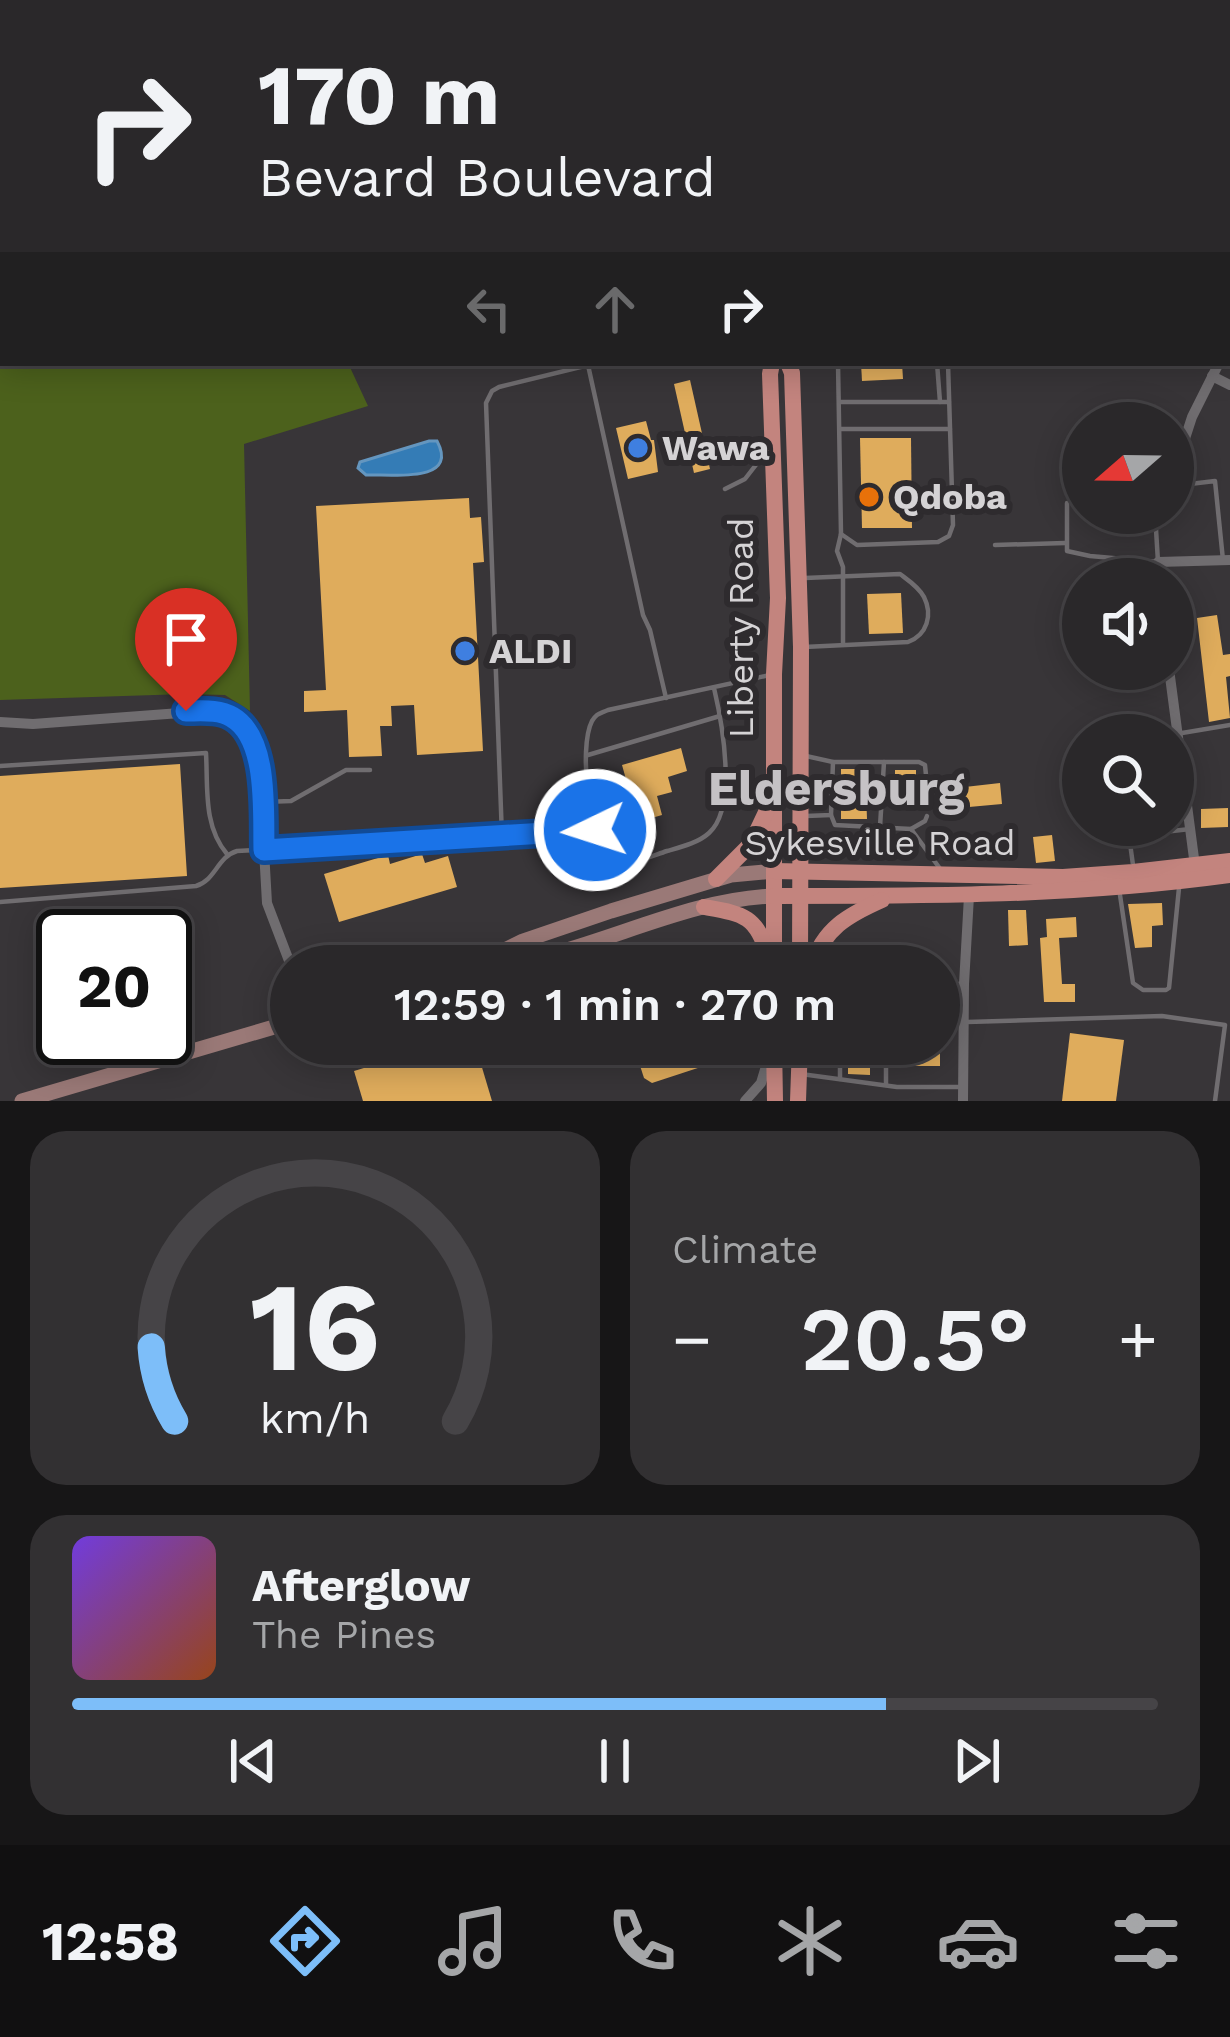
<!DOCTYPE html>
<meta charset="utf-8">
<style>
:root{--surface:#2a282a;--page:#323032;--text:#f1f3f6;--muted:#a5a6a8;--line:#464447;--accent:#7dbef9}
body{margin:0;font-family:"Work Sans",sans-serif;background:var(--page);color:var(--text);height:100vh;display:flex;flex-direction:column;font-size:45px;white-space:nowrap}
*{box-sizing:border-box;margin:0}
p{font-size:39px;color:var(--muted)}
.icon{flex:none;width:66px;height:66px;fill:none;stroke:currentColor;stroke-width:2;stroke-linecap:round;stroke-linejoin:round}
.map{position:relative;height:1101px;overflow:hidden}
.side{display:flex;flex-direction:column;gap:30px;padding:30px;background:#171617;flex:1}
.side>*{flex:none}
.hud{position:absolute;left:0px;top:0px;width:1230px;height:366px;box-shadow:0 6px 30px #0003,0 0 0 3px var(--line);background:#2a282a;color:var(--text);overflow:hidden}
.needle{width:78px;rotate:250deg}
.fabs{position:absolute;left:1062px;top:402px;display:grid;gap:24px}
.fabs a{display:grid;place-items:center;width:132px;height:132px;border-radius:50%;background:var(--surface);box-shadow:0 6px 30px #0003,0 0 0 3px var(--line);font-size:60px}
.speed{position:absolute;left:36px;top:909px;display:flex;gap:24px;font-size:60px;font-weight:700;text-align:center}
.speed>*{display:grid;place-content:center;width:156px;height:156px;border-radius:50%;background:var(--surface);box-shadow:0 6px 30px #0003,0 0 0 3px var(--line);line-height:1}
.speed .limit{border:6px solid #111;border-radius:18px;background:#fff;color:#111}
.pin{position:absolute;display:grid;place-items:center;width:102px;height:102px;color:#fff;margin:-123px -51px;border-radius:50% 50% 50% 0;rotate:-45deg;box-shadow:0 0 12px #0007}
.pin .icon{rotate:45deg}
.me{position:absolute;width:132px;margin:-66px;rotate:266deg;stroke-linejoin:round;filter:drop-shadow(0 0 9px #0008)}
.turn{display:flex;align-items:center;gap:42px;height:252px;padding:0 60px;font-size:54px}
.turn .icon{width:156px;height:156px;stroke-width:2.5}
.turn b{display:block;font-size:84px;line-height:102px}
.lanes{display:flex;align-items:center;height:114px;padding:0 60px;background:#0003;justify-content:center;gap:60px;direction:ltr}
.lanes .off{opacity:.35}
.big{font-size:90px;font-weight:600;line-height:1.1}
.side .widget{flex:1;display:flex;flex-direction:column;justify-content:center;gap:18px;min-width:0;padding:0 42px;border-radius:36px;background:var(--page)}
.side .dial{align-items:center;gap:0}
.dial svg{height:312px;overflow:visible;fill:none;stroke:var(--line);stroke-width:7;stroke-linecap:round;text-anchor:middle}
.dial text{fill:var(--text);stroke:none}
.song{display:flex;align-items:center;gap:36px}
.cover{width:144px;height:144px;border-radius:18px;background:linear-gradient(135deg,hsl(260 70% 55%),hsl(20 70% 35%))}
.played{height:12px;border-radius:6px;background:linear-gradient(90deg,var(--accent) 75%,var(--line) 75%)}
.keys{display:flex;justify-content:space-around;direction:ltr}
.heat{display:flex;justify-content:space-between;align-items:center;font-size:66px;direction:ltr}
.side .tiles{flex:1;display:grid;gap:30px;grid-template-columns:1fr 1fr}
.widget:last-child{grid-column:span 2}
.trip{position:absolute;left:270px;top:945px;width:690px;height:120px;border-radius:60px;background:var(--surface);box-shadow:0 6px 30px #0003,0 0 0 3px var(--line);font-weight:600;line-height:120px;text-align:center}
.menu{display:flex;height:192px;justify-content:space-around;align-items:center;background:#111011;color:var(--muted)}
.menu .icon{width:84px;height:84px}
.menu .selected{color:var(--accent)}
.menu b{font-size:54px;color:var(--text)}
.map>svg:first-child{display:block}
.green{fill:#4c611c}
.water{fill:#347cb6;stroke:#6496bf;stroke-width:3}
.building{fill:#dfac5c}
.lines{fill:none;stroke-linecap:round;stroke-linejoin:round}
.service{stroke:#706d70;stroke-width:4.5}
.minor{stroke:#706d70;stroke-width:10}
.tertiary{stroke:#706d70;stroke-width:14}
.secondary{stroke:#9a7977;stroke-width:15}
.primary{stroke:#c3847e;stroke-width:16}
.route-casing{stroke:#114b97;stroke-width:30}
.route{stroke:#1a73e8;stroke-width:21}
.shop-dot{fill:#3f7fe0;stroke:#2e2b2e;stroke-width:4.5}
.food-dot{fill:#e8710a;stroke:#2e2b2e;stroke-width:4.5}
.labels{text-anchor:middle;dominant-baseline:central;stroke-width:12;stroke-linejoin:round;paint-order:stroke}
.poi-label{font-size:36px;font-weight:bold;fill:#d5d3d5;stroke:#2e2b2e;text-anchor:start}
.street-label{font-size:36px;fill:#d5d3d5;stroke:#2e2b2e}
.district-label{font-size:48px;font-weight:bold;fill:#c5c2c5;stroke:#2e2b2e}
</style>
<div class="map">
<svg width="1230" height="1101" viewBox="0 0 1230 1101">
<rect width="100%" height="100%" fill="#383538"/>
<path class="green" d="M3,314v49h345l20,43 -124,38 6,267 -25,-16 -39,-1 -186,6v-366z"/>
<path class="water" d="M429,441h8c23,43 -47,33 -71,34l-8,-7 2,-6z"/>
<g class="building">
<path d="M861,363h41l1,16 -41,2z"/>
<path d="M690,380l20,89 -16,4 -20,-89z"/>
<path d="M646,421l5,19h3l4,32 -30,7 -12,-51z"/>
<path d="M860,438h51l1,90h-50z"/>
<path d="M469,498l1,20 11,-1 3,45 -11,1 10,188 -66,4 -3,-50 -23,1 1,20h-12l2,30 -33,1 -2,-47 -43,2v-21l22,-1 -10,-184z"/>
<path d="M901,593l2,40 -34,1 -2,-40z"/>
<path d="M1217,615l6,40 7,-1v22l-4,1 4,41 -21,4 -12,-104z"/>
<path d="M681,748l6,23 -19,6 4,15 -15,4 5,19 -24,7 -16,-57z"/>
<path d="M180,764l7,112 -187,12v-112z"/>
<path d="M841,769h25v11h10v10h-10l1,29h-26z"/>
<path d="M895,770h21v31h-21v-11h-6l1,-10h5z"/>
<path d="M1000,783l2,21 -44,4 -2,-20z"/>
<path d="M1228,808v19l-27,1v-19z"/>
<path d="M1052,835l3,26 -19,2 -3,-26z"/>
<path d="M422,854l3,9 23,-7 9,31 -118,35 -15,-48 64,-19 2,9z"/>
<path d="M1162,903l1,22 -11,1v21l-17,1 -7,-44z"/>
<path d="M1008,910h18l2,35 -19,1z"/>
<path d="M1076,917l1,20 -18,1 3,46h13v18h-31l-4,-64 7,-1 -1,-18z"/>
<path d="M1070,1033l54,7 -8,61h-54z"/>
<path d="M443,1044h32l17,57h-129l-9,-30z"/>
<path d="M633,1044h70l7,20 -58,19 -8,-5z"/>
<path d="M848,1044h22v31l-22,-1z"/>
<rect x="911" y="1044" width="29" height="22"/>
</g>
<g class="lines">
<g class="service">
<path d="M385,0v3"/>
<path d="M1120,0v3"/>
<path d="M868,3l1,-3"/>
<path d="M951,3v-3"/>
<path d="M1227,221l3,-5"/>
<path d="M1227,256l3,2"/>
<path d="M838,363l3,171 -4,17 6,16v77"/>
<path d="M937,363l3,39"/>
<path d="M588,365l55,250 7,15 16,68"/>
<path d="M841,402h108"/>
<path d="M841,429h109"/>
<path d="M1173,486l42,-5 8,79"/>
<path d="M725,489l20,-10 20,-26"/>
<path d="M1067,503v48l23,5 68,6 -3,-49"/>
<path d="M841,534l16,11 81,-3 11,-6 4,-11 -5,-162"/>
<path d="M995,545l70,-2"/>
<path d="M804,647l104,-5c19,-7 25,-27 16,-45 -5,-10 -16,-17 -24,-23l-95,4"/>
<path d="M714,688c8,34 24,119 -5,145 -11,10 -28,14 -42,18 -18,6 -35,14 -54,12 -24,-18 -35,-115 -21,-142 5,-8 7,-7 16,-11l162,-35"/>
<path d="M1182,733l48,-8"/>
<path d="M588,755l132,-39"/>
<path d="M806,756l27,6h86l6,3 3,31"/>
<path d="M0,766l206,-13c2,34 -3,73 21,101"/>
<path d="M264,802l27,-1 55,-31h24"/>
<path d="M831,815l4,10 76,4 30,41"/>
<path d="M806,816l25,-1 2,-53"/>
<path d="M880,827l4,-65"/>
<path d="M911,829l14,-8 2,-5"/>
<path d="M502,837l-16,-434 6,-12 7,-4 98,-24"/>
<path d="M1133,865l-4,-29 61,-7"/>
<path d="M1120,895l13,88 10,7h23l3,-2 10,-100"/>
<path d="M0,902l196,-16c20,-6 21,-29 41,-35l358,-21"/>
<path d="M939,984h25"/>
<path d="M967,1022l195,-6 63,9 -10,76"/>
<path d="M801,1074l96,13h66"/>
<path d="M840,1079v-35"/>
<path d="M886,1085v-41"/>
</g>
<g class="minor">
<path d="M1227,349l3,-6"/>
<path d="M1212,376l18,9"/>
<path d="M1177,463l15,-46 27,-54"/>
<path d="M1159,579l-1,-17 72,-2"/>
<path d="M1169,669l26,197"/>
<path d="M0,722l33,2 174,-13c31,4 46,21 52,51l8,141 24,63"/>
<path d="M745,1101l16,-18 9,-30"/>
<path d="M963,1101l1,-117 5,-88"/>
</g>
<path class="tertiary" d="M0,87l3,109 -3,46"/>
<g class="secondary">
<path d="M473,966l50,-25 88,-30 120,-36 43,-4"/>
<path d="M491,966c97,-10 185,-66 283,-70"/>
<path d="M22,1101l269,-79"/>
</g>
<g class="primary">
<path d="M785,3l1,-3"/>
<path d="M772,363l-2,11 8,224 -4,76v292"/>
<path d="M788,363l4,10 9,274 -1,319"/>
<path d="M774,871l289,6 70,-5 97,-11"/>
<path d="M716,879l35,-35 18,-38"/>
<path d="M774,896c153,0 304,0 456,-21"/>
<path d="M704,907c39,7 52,8 64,48"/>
<path d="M812,966c11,-37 36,-51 70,-66"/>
<path d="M774,1044l1,57"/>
<path d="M798,1101l2,-57"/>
</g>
</g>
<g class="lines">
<defs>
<path id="route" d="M186,711c15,0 33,-2 46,6 37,21 31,96 32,133l331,-20"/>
</defs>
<use href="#route" class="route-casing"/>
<use href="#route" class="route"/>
</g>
<g class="shop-dot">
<circle cx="638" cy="448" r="12"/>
<circle cx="465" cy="651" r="12"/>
</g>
<circle class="food-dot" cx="869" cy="497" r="12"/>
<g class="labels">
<g class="poi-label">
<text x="662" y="448">Wawa</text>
<text x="893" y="497">Qdoba</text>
<text x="489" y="651">ALDI</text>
</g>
<g class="street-label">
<text transform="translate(741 628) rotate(-90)">Liberty Road</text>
<text x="880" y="843">Sykesville Road</text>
</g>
<g class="district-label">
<text x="836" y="788">Eldersburg</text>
</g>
</g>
</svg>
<div class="fabs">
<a><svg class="needle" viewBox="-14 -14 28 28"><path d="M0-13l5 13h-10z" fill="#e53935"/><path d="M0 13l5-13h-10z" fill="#a5a6a8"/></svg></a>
<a><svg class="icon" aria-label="sound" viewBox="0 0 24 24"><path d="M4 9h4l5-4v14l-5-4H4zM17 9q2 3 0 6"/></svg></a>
<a><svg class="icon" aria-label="search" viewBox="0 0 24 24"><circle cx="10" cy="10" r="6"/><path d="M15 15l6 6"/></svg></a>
</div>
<div class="speed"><div class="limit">20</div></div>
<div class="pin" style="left:186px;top:711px;background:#d93025"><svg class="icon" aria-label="arrive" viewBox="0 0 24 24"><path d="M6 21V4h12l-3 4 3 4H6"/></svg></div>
<svg class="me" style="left:595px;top:830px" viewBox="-20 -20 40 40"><circle r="17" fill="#1a73e8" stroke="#fff" stroke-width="3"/><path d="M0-11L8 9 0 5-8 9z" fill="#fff"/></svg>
<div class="trip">12:59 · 1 min · 270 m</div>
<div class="hud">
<div class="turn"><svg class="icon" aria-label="right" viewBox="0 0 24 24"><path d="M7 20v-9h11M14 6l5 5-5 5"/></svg><div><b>170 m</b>Bevard Boulevard</div></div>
<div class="lanes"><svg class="icon off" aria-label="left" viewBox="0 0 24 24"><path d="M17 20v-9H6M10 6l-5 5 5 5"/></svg><svg class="icon off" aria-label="ahead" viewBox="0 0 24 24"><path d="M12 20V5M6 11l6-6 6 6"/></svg><svg class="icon" aria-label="right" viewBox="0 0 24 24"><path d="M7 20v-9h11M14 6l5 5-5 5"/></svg></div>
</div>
</div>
<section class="side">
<div class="tiles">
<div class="widget dial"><svg viewBox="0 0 100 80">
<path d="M14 69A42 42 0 1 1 86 69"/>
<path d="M14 69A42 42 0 0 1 8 50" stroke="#7dbef9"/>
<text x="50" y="56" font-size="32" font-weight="700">16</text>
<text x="50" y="72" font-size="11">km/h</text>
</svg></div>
<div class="widget"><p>Climate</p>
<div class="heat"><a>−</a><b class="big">20.5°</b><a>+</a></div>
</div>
<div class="widget">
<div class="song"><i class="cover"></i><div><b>Afterglow</b><p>The Pines</p></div></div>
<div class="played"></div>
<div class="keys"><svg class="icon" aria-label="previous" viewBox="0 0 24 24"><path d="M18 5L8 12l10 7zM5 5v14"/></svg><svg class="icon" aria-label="pause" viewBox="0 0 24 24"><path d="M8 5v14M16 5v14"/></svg><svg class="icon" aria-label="next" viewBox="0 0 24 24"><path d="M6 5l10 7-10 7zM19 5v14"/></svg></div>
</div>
</div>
</section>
<nav class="menu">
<b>12:58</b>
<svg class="icon selected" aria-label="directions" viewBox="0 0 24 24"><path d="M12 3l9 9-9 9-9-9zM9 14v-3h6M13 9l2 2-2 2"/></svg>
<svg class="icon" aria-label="music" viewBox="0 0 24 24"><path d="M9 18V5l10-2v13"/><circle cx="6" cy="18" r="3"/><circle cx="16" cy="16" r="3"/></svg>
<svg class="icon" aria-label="phone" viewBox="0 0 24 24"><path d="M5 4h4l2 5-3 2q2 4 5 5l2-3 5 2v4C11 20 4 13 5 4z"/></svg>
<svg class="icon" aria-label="climate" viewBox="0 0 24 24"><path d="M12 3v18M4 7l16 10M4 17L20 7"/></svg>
<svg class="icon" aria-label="car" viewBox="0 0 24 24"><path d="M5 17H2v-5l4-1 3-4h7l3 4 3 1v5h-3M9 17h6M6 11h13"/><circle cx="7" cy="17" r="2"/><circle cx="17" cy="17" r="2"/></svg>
<svg class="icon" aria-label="filters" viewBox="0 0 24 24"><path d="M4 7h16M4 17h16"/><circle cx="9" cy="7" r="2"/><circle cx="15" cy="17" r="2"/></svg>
</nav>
